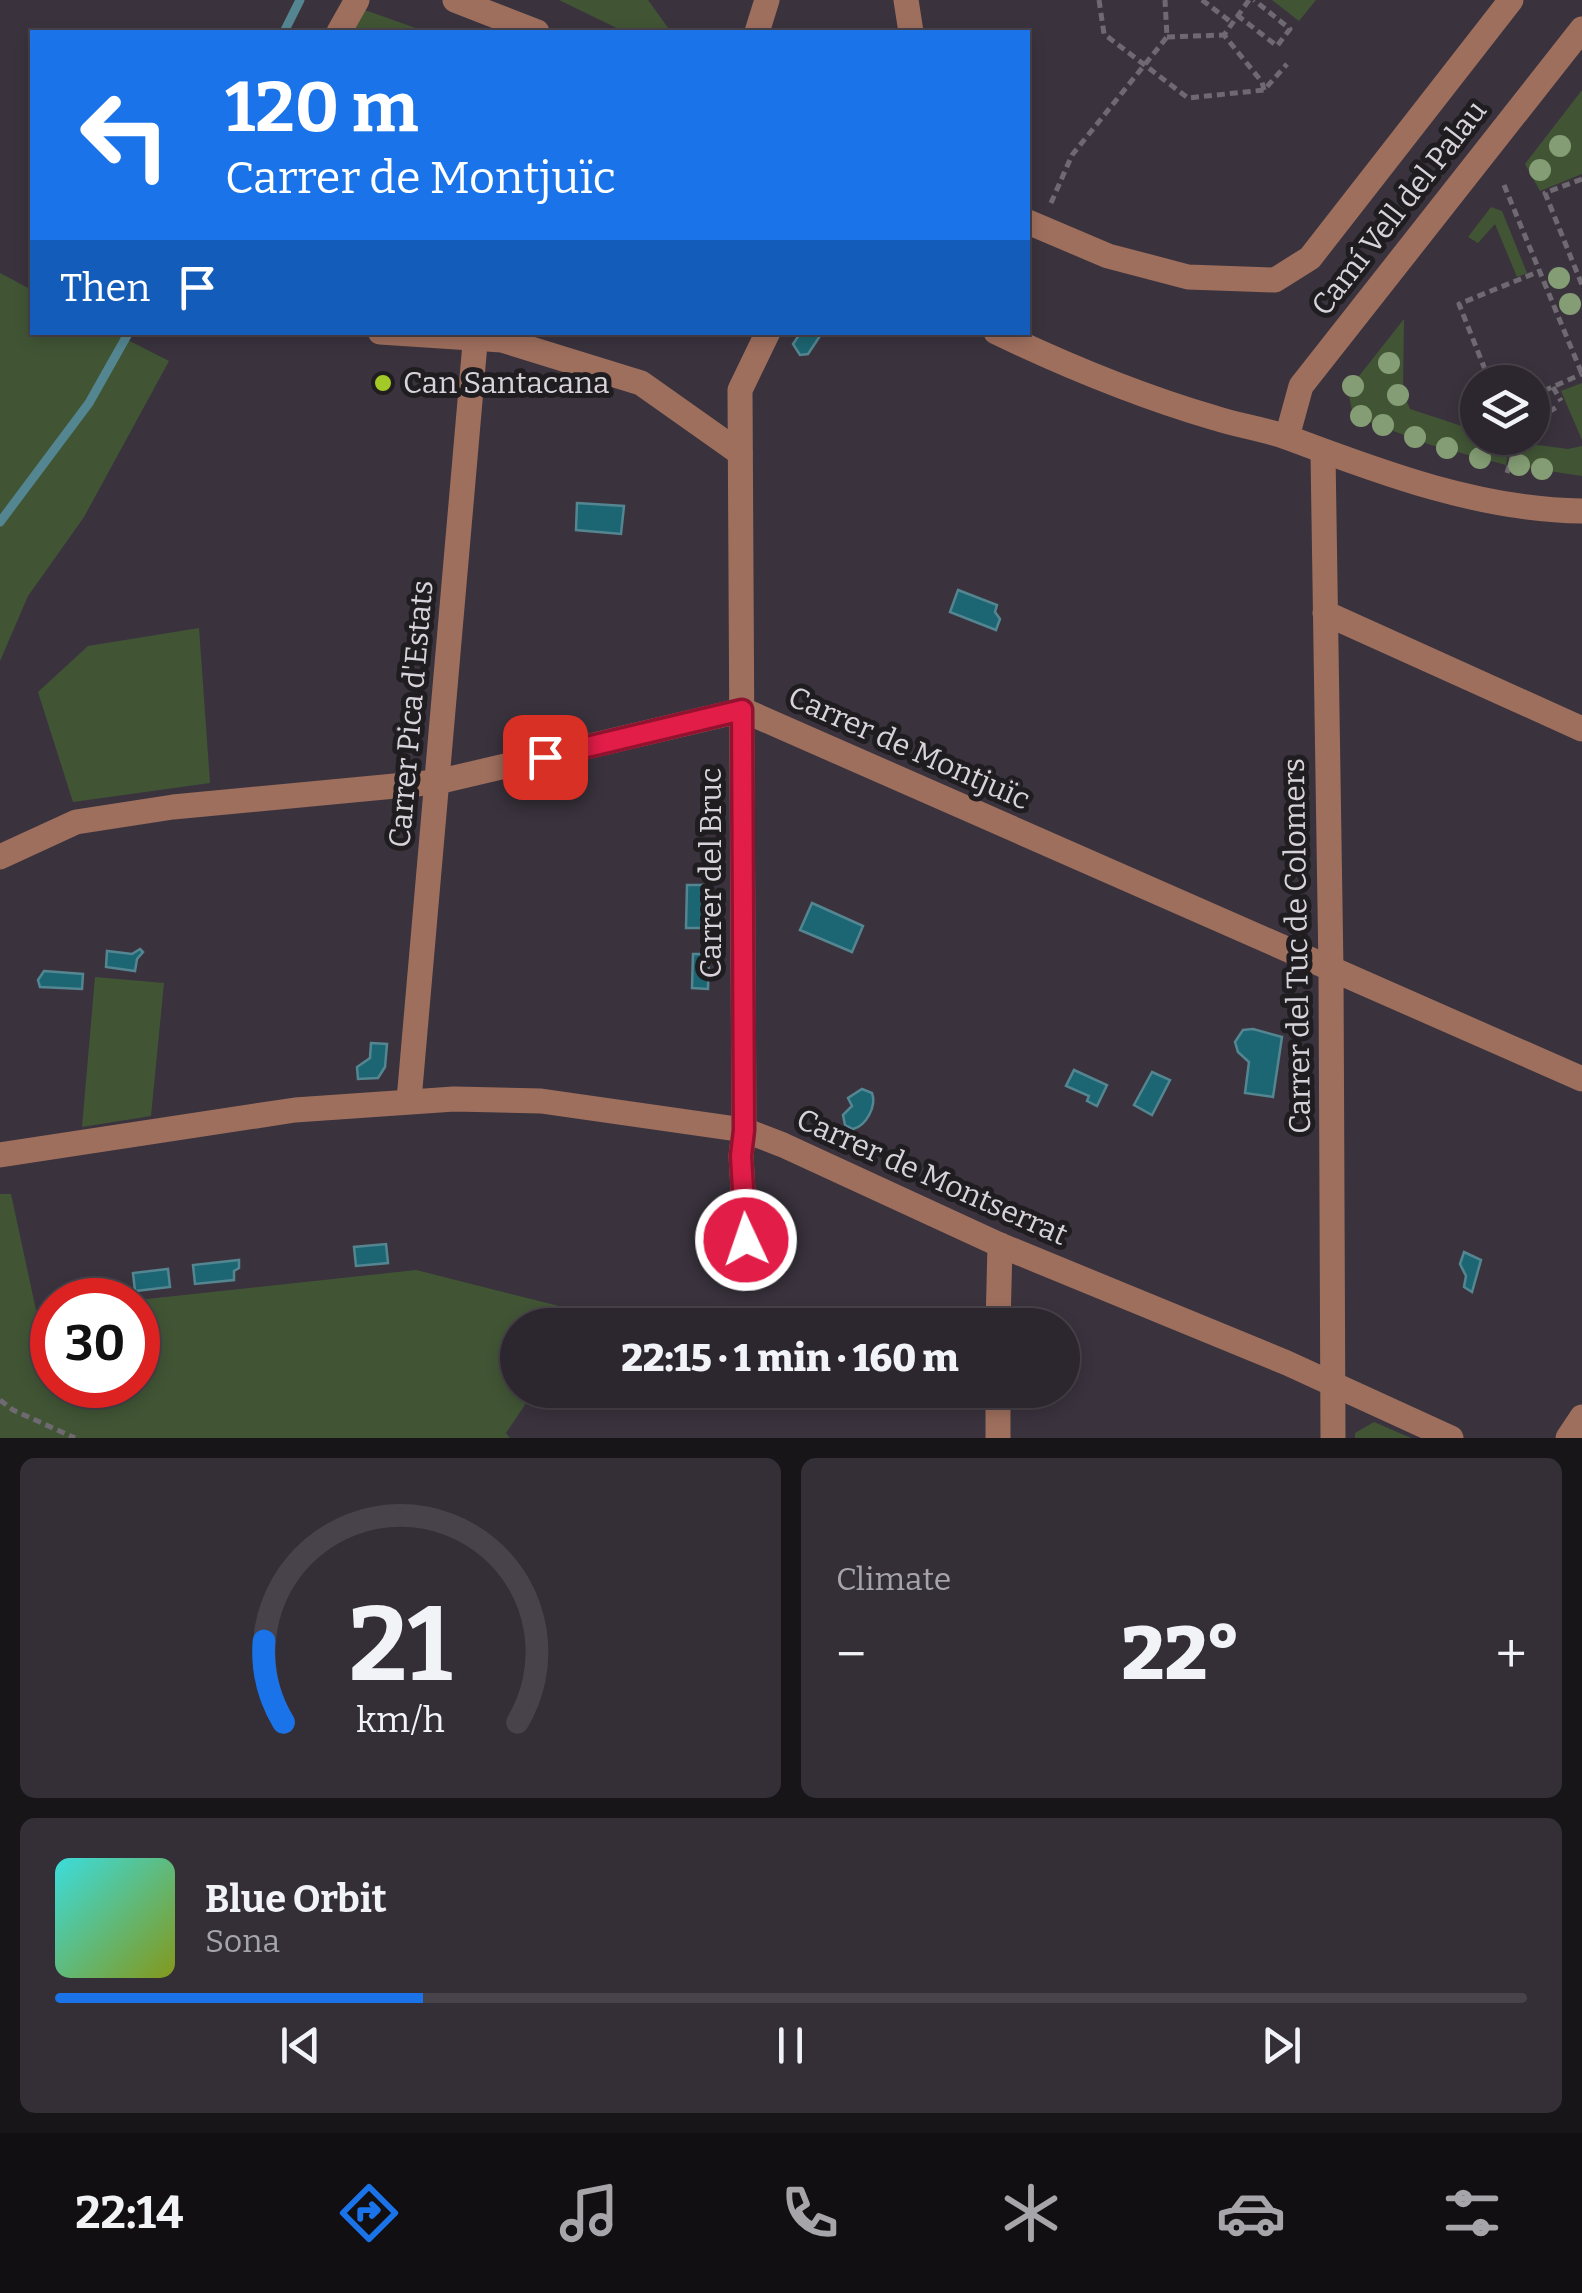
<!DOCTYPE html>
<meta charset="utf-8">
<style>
:root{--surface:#2c262e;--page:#342e36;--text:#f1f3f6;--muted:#a6a5aa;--line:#48434a;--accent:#1a73e8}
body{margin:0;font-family:Bitter,serif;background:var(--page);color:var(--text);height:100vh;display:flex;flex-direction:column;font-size:38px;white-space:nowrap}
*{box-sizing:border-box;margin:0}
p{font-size:32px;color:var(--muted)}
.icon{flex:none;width:55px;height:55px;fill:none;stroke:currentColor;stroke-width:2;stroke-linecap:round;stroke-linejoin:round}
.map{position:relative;height:1438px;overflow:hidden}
.panel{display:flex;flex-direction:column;gap:20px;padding:20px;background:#181519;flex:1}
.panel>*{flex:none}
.banner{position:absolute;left:30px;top:30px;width:1000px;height:305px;border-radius:0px;box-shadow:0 5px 15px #0003,0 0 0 2px var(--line);background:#1a73e8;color:#fff;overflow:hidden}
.fabs{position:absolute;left:1460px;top:365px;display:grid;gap:20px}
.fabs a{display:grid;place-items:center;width:90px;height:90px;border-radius:50%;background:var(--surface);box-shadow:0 5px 15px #0003,0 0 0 2px var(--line);font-size:50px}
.speed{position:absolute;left:30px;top:1278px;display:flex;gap:20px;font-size:50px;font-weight:700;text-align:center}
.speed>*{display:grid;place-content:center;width:130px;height:130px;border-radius:50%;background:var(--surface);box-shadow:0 5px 15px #0003,0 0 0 2px var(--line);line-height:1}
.speed .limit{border:15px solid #d22;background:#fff;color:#111}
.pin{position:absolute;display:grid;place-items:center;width:85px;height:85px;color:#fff;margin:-42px;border-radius:20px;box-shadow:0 5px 15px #0006}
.me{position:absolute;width:110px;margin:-55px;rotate:357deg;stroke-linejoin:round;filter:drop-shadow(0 0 8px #0008)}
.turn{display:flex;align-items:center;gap:35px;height:210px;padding:0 30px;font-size:45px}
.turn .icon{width:130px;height:130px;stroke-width:2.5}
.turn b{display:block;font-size:70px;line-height:85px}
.then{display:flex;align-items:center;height:95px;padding:0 30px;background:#0003;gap:20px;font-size:38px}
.big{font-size:75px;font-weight:800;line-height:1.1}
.panel .widget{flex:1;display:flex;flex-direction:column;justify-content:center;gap:15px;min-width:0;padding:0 35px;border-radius:15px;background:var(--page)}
.panel .dial{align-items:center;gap:0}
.dial svg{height:260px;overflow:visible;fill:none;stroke:var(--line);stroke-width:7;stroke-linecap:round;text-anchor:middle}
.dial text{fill:var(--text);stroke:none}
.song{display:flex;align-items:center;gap:30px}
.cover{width:120px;height:120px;border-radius:15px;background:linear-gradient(135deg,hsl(180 70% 55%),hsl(70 70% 35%))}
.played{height:10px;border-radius:5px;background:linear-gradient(90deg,var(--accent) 25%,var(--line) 25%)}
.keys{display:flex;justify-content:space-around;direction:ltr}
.heat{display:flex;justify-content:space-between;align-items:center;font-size:55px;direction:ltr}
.panel .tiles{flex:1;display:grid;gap:20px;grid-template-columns:1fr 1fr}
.widget:last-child{grid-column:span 2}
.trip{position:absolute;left:500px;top:1308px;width:580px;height:100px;border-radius:50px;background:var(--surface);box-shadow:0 5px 15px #0003,0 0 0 2px var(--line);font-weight:800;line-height:100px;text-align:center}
.menu{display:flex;height:160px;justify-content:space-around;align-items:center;background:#120f12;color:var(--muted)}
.menu .icon{width:70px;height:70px}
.menu .selected{color:var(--accent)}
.menu b{font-size:45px;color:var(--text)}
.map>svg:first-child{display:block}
.green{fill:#415535}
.water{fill:#1c6572;stroke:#548691;stroke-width:2.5}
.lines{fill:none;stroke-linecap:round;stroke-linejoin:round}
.stream{stroke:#548691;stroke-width:9}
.path{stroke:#6f6972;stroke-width:5;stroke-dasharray:8 5;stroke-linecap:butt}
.minor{stroke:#9f6f5d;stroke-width:25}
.tree{fill:#849d74}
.route-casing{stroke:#92132f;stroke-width:25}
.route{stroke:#e11d48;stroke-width:18}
.poi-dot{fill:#a3c927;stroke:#201d21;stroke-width:4}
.labels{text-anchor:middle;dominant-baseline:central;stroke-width:10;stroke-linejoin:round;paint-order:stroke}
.street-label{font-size:30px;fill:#d8d3da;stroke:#201d21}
.poi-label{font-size:30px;fill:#d8d3da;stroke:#201d21;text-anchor:start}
</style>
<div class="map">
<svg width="1582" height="1438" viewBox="0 0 1582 1438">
<rect width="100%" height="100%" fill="#3a333e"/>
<g class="green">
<path d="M559,0h89l23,32h-46z"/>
<path d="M1272,0h44l-17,21z"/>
<path d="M362,9l65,23h-76z"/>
<path d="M1582,90v84l-42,17 -15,-27z"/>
<path d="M1491,207l11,4 25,62 -10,4 -22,-53 -17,19 -10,-6z"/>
<path d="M0,273l32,17v42l82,1 55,28 -85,156 -56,79 -28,65z"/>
<path d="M1404,319l-1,73 7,17 67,22 1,7h18l14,5 -4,22 -75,-20 -78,-29 -5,-26z"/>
<path d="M1582,383v57l-21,-49z"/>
<path d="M1523,443l45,6 14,-3v30l-66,-10z"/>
<path d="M199,628l11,155 -137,19 -35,-110 50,-46z"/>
<path d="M95,977l69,6 -13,133 -69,11z"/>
<path d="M0,1194h11l25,116 16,-1v76h86v-85l278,-30 171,43 -8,12h-61v65h17l-29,43 4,5h-510z"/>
<path d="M1374,1422l37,16h-56v-5z"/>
</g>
<g class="water">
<path d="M801,332l21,1 -14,21 -8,1 -7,-11z"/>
<path d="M577,503l47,3 -3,28 -45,-4z"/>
<path d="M958,590l39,15 -2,7 5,7 -4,11 -46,-18z"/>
<path d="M687,885h19v32l6,3v8h-26z"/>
<path d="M812,903l51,23 -11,26 -52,-22z"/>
<path d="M140,949l3,3 -6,7 -2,12 -29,-4 1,-16 25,3z"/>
<path d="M693,954h16l-1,35 -16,-1z"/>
<path d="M44,971l39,3 -1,15 -42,-2 -2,-7z"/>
<path d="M1253,1029l29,8 -9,60 -28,-4 4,-31 -11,-10 -3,-10 8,-12z"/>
<path d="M371,1043l16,1 -2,23 -7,11 -20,1 -1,-12 13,-9z"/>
<path d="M1074,1070l33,15 -10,21 -10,-5 2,-5 -23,-10z"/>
<path d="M1152,1072l18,8 -18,35 -18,-10z"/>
<path d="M862,1089l10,4c5,13 -6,33 -19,36l-8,-4 -2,-10 9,-9 -4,-8z"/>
<path d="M386,1244l2,19 -32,3 -2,-19z"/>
<path d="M1464,1252l17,8 -9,32 -8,-5 2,-11 -6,-12z"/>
<path d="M239,1260v8l-5,3v9l-39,4 -2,-19z"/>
<path d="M168,1269l2,18 -35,4 -2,-18z"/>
</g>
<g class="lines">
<g class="stream">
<path d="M284,32l16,-32"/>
<path d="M0,522l89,-119 40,-71"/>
</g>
<g class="path">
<path d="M1099,0l5,34 84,64 76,-8 23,-26"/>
<path d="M1202,0l29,22"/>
<path d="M1249,0l-25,35 38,47 2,8"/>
<path d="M1237,15l40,31 13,-17 -36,-29"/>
<path d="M1167,37l57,-2"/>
<path d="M1582,179l-37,14 37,92"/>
<path d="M1504,185l78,189"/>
<path d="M1051,203l21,-48 95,-118 -2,-37"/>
<path d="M1490,382l-31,-78 81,-33"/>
<path d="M1553,387l8,14"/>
<path d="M1532,396l50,-22"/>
<path d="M1549,412l9,-6"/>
<path d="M1507,473l10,-32"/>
<path d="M0,1400l13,10 62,28"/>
</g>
<g class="minor">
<path d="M455,0l82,32"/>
<path d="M906,0l5,32"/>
<path d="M339,32l18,-32"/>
<path d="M757,32l10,-32"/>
<path d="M1028,222l80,34 80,21 87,3 35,-22 201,-258"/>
<path d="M380,332l122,8 139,43 99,70"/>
<path d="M996,332c71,34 144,64 219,86 24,8 50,11 74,20 93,35 192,72 293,73"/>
<path d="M1287,437l14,-51 281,-357"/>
<path d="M1323,453l8,517 2,468"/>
<path d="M1325,613l257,116"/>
<path d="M0,857l76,-35 97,-15 264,-25 306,-72 839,369"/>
<path d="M409,1100l67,-768"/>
<path d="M0,1155l295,-45 159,-11 87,2 203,29 39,15 217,100 287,118 164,75"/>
<path d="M746,1241l-5,-85 3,-26 -4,-740 28,-58"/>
<path d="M998,1325l2,-80"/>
<path d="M998,1390v48"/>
<path d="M1568,1438l14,-21"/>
</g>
</g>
<g class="tree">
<circle cx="1560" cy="146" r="11"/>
<circle cx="1540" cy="170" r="11"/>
<circle cx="1559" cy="278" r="11"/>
<circle cx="1570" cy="304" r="11"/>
<circle cx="1389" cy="363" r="11"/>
<circle cx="1353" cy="386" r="11"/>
<circle cx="1398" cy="395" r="11"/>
<circle cx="1361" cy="416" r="11"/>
<circle cx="1383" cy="425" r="11"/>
<circle cx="1415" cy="437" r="11"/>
<circle cx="1447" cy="448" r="11"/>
<circle cx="1480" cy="458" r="11"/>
<circle cx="1519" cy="465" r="11"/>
<circle cx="1542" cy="469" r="11"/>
</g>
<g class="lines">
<defs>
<path id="route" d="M545,757l197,-47 2,420 -3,26 5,84"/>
</defs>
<use href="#route" class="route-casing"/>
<use href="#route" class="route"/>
</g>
<circle class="poi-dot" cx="383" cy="383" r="10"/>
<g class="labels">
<g class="street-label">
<text transform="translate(1399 208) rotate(-52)">Camí Vell del Palau</text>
<text transform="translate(411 714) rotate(-85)">Carrer Pica d'Estats</text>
<text transform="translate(909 748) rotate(24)">Carrer de Montjuïc</text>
<text transform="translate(711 873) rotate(-90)">Carrer del Bruc</text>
<text transform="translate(1297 946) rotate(-91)">Carrer del Tuc de Colomers</text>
<text transform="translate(932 1177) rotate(24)">Carrer de Montserrat</text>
</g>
<g class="poi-label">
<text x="403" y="383">Can Santacana</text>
</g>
</g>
</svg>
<div class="fabs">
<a><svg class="icon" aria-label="layers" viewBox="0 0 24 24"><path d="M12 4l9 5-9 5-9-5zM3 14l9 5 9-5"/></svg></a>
</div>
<div class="speed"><div class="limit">30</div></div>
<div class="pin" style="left:545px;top:757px;background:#d93025"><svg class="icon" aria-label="arrive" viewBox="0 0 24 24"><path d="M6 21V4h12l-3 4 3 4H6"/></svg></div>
<svg class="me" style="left:746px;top:1240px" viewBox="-20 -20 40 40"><circle r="17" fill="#e11d48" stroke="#fff" stroke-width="3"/><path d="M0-11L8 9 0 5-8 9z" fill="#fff"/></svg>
<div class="trip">22:15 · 1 min · 160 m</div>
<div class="banner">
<div class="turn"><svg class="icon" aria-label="left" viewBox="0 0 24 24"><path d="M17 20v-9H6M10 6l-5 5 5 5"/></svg><div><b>120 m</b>Carrer de Montjuïc</div></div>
<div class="then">Then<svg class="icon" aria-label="arrive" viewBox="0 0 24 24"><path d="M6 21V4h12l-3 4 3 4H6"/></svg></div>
</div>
</div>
<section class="panel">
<div class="tiles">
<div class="widget dial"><svg viewBox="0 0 100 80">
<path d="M14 69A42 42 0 1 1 86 69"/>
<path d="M14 69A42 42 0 0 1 8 44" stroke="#1a73e8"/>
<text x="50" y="56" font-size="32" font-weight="700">21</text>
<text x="50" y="72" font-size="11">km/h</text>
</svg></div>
<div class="widget"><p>Climate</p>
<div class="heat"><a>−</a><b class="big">22°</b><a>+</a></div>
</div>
<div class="widget">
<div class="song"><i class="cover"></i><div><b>Blue Orbit</b><p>Sona</p></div></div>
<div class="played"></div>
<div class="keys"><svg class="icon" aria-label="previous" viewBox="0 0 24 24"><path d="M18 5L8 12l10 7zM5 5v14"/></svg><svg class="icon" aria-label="pause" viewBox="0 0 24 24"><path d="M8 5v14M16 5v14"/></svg><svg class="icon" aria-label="next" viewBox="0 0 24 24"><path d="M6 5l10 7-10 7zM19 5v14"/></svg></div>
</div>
</div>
</section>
<nav class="menu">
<b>22:14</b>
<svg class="icon selected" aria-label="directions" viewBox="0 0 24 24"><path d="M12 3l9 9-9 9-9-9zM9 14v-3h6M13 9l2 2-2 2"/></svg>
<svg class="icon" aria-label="music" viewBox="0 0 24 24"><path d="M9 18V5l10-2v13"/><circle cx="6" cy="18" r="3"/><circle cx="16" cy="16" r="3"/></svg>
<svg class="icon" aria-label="phone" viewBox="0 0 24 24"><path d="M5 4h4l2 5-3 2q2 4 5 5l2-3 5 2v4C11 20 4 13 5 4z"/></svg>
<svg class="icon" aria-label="climate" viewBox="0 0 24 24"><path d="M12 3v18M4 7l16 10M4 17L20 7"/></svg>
<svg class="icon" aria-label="car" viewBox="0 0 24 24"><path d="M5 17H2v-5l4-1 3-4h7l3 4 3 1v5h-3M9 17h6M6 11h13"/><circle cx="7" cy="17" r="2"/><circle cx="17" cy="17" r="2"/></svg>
<svg class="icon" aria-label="filters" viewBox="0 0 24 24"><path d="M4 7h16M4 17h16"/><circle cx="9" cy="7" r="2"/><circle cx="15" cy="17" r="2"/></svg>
</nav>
